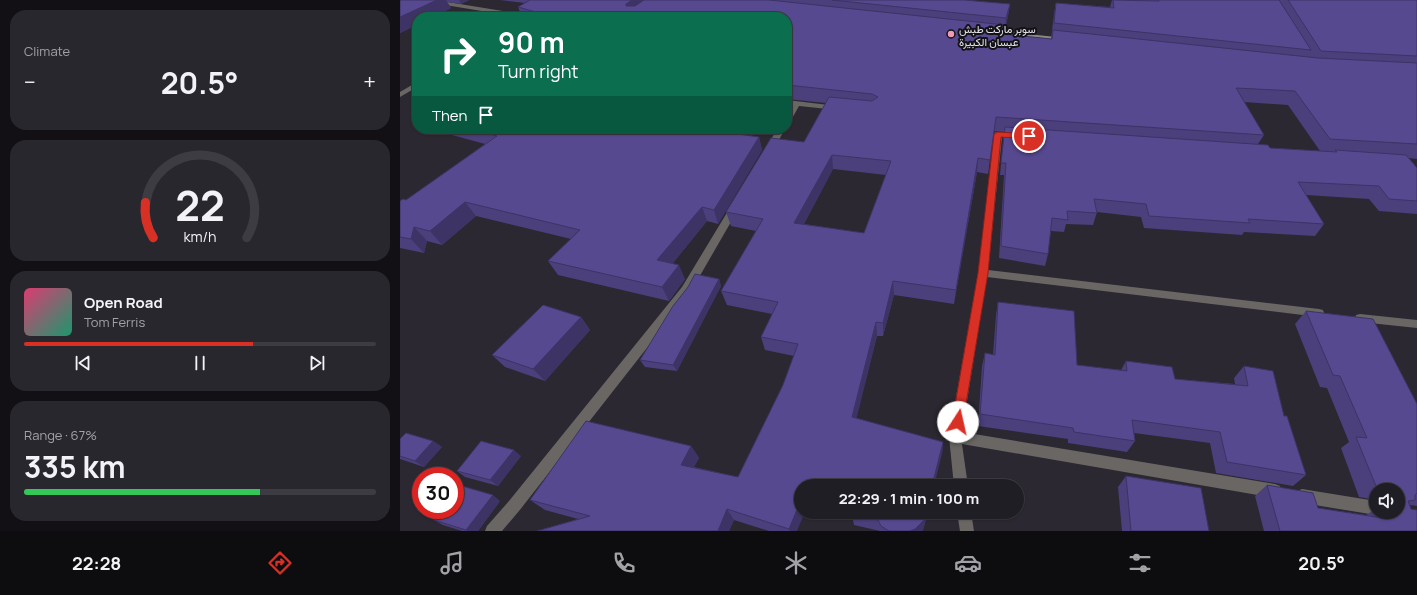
<!DOCTYPE html>
<meta charset="utf-8">
<style>
:root{--surface:#201e25;--page:#28272d;--text:#f1f3f6;--muted:#a2a2a7;--line:#3d3c42;--accent:#d93025}
body{margin:0;font-family:Manrope,Vazirmatn,sans-serif;background:var(--page);color:var(--text);height:100vh;display:flex;flex-direction:column;font-size:15px;white-space:nowrap}
*{box-sizing:border-box;margin:0}
p{font-size:13px;color:var(--muted)}
.icon{flex:none;width:22px;height:22px;fill:none;stroke:currentColor;stroke-width:2;stroke-linecap:round;stroke-linejoin:round}
.map{position:relative;flex:1;overflow:hidden}
.panel{display:flex;flex-direction:column;gap:10px;padding:10px;background:#121014;width:400px}
.panel>*{flex:none}
.guide{position:absolute;left:12px;top:12px;width:380px;height:122px;border-radius:16px;box-shadow:0 1px 3px #0004,0 0 0 1px var(--line);background:#0b6e4f;color:#fff;overflow:hidden}
.controls{position:absolute;left:969px;top:483px;display:grid;gap:8px}
.controls a{display:grid;place-items:center;width:36px;height:36px;border-radius:50%;background:var(--surface);box-shadow:0 1px 3px #0004,0 0 0 1px var(--line);font-size:20px}
.speed{position:absolute;left:12px;top:467px;display:flex;gap:8px;font-size:20px;font-weight:700;text-align:center}
.speed>*{display:grid;place-content:center;width:52px;height:52px;border-radius:50%;background:var(--surface);box-shadow:0 1px 3px #0004,0 0 0 1px var(--line);line-height:1}
.speed .limit{border:6px solid #d22;background:#fff;color:#111}
.pin{position:absolute;display:grid;place-items:center;width:34px;height:34px;color:#fff;margin:-17px;border:2px solid #fff;border-radius:50%;box-shadow:0 1px 4px #0007}
.me{position:absolute;width:44px;margin:-22px;rotate:10deg;stroke-linejoin:round;filter:drop-shadow(0 0 3px #0008)}
.turn{display:flex;align-items:center;gap:14px;height:84px;padding:0 20px;font-size:18px}
.turn .icon{width:52px;height:52px;stroke-width:2.5}
.turn b{display:block;font-size:28px;line-height:34px}
.then{display:flex;align-items:center;height:38px;padding:0 20px;background:#0003;gap:8px;font-size:15px}
.big{font-size:30px;font-weight:700;line-height:1.1}
.panel .card{flex:1;display:flex;flex-direction:column;justify-content:center;gap:6px;min-width:0;padding:0 14px;border-radius:16px;background:var(--page)}
.panel .dial{align-items:center;gap:0}
.dial svg{height:104px;overflow:visible;fill:none;stroke:var(--line);stroke-width:7;stroke-linecap:round;text-anchor:middle}
.dial text{fill:var(--text);stroke:none}
.song{display:flex;align-items:center;gap:12px}
.cover{width:48px;height:48px;border-radius:6px;background:linear-gradient(135deg,hsl(340 70% 55%),hsl(160 70% 35%))}
.played{height:4px;border-radius:2px;background:linear-gradient(90deg,var(--accent) 65%,var(--line) 65%)}
.keys{display:flex;justify-content:space-around;direction:ltr}
.heat{display:flex;justify-content:space-between;align-items:center;font-size:22px;direction:ltr}
.charge{height:6px;border-radius:3px;background:linear-gradient(90deg,#34c759 67%,var(--line) 0)}
.trip{position:absolute;left:394px;top:479px;width:230px;height:40px;border-radius:20px;background:var(--surface);box-shadow:0 1px 3px #0004,0 0 0 1px var(--line);font-weight:700;line-height:40px;text-align:center}
.tab-bar{display:flex;height:64px;justify-content:space-around;align-items:center;background:#0d0c0f;color:var(--muted)}
.tab-bar .icon{width:28px;height:28px}
.tab-bar .selected{color:var(--accent)}
.tab-bar b{font-size:18px;color:var(--text)}
main{display:flex;flex:1;min-height:0}
.map>svg:first-child{display:block}
.lines{fill:none;stroke-linecap:round;stroke-linejoin:round}
.lane{fill:#696663;fill-rule:evenodd}
.street{fill:#696663;fill-rule:evenodd}
.secondary{fill:#8d8882;fill-rule:evenodd}
.wall{fill:#4b3f7c;fill-rule:evenodd}
.shaded-wall{fill:#3d3365}
.building{fill:#574990;stroke:#3d3365;fill-rule:evenodd}
.route{fill:#d93025;stroke:#8d1f18}
.poi-dot{fill:#f09ab5;stroke:#131216;stroke-width:1.5}
.labels{text-anchor:middle;dominant-baseline:central;stroke-width:4;stroke-linejoin:round;paint-order:stroke}
.far-poi-label{font-size:11px;fill:#e4e2e8;stroke:#131216;text-anchor:start}
</style>
<main>
<section class="panel">
<div class="card"><p>Climate</p>
<div class="heat"><a>−</a><b class="big">20.5°</b><a>+</a></div>
</div>
<div class="card dial"><svg viewBox="0 0 100 80">
<path d="M14 69A42 42 0 1 1 86 69"/>
<path d="M14 69A42 42 0 0 1 8 42" stroke="#d93025"/>
<text x="50" y="56" font-size="32" font-weight="700">22</text>
<text x="50" y="72" font-size="11">km/h</text>
</svg></div>
<div class="card">
<div class="song"><i class="cover"></i><div><b>Open Road</b><p>Tom Ferris</p></div></div>
<div class="played"></div>
<div class="keys"><svg class="icon" aria-label="previous" viewBox="0 0 24 24"><path d="M18 5L8 12l10 7zM5 5v14"/></svg><svg class="icon" aria-label="pause" viewBox="0 0 24 24"><path d="M8 5v14M16 5v14"/></svg><svg class="icon" aria-label="next" viewBox="0 0 24 24"><path d="M6 5l10 7-10 7zM19 5v14"/></svg></div>
</div>
<div class="card"><p>Range · 67%</p><b class="big">335 km</b><div class="charge"></div></div>
</section>
<div class="map">
<svg width="1017" height="531" viewBox="0 0 1017 531">
<rect width="100%" height="100%" fill="#2b2831"/>
<g class="lines">
<g class="lane">
<path d="M35,0l74,12 3,2 -1,3h-6l1,-2 -73,-12 -1,-1z"/>
<path d="M17,82v5l-17,10v-5z"/>
</g>
<g class="street">
<path d="M387,100l50,6 4,2 -4,2 -38,-4 -9,16h-3v-8l5,-9 -5,-1z"/>
<path d="M377,129h8l-13,23h-6l-1,-2z"/>
<path d="M595,132l21,2 4,2 -4,2 -14,-1 -14,133 331,39 4,1 1,3 -1,3 -4,1 -332,-40 -25,155 313,52 5,2 2,5 -2,5 -5,2 -313,-54 6,42h-14l-5,-49 29,-164z"/>
<path d="M334,205l5,3 -49,85 -171,218 -17,20h-17l2,-5 22,-25 173,-214 49,-81z"/>
<path d="M960,314l57,6v8l-57,-6 -4,-1 -1,-3 1,-3z"/>
<path d="M902,489l74,12v11h5l-5,3 -74,-12 -5,-2 -2,-5 2,-5z"/>
<path d="M557,512h14l3,19h-14z"/>
</g>
<path class="secondary" d="M591,30l74,8 3,2 -3,2 -76,-9v-2z"/>
</g>
<g class="wall">
<path d="M0,0h69l-8,4 -14,-2 4,6 -18,9h-16v8l-17,8z"/>
<path d="M100,0h466l44,4 -2,12 -4,18 47,5 3,-25 2,-11 54,4 2,-7h305v159l-8,-1 8,10v46l-38,-3 -10,-12 -63,-4 18,29 -9,12 -71,-4 -2,3 -98,-7 -3,-11 -44,-5 -4,13 -27,-1 -2,8 -13,-1 -3,23 -3,12 -46,-8 5,-83h-4l4,-43 -10,-1 -6,43 -11,-2 -23,132 -60,-9 -11,41h-6l-21,82 87,24 -1,12 -141,32 -4,45h-28l-35,-11 -5,11h-192l41,-12 -33,-9 -15,-10 161,-54 8,12 -5,9 44,10 45,-92 11,-29 -29,-6 -4,-13 11,-23 -45,-9 -6,-14 35,-60 -25,-5 -5,-14 78,-70 22,-39 -39,-4v-82h-265l-4,-10 7,-4zM844,102l44,3 32,46 -50,-3 -12,-4 6,-9zM433,169l53,6 -22,58 -60,-9z"/>
<path d="M48,129h308l-5,7 8,1 3,13 -44,74 -11,-3 -34,42 12,16 -16,22 -111,-26 -10,-14 23,-22 -95,-23 -34,29 -15,-4 -3,12 -24,-5v-47l6,-1 79,-56 -33,-9z"/>
<path d="M319,279l2,7 -44,85 -32,-4 -5,-7z"/>
<path d="M598,302l79,63 44,5 5,-9 49,18 60,5 -1,-6 10,-12 40,50 22,59 -13,11 -77,-13 -6,-30 -76,-10 1,8 -8,11 -59,-9v-4l-90,-13 4,-60 3,-13 8,2 3,-40z"/>
<path d="M906,311l111,93v102l-7,-1 7,26h-153l-9,-35 12,-11 51,23 48,7 10,-6v3h22v-22h-22v10l-17,-3 -18,-49 8,-6 -22,-54 -7,-1 -25,-63z"/>
<path d="M181,317l9,13 -45,51 -40,-14 -13,-12z"/>
<path d="M0,439l33,2 9,6 -18,20 -24,-8z"/>
<path d="M121,456l-23,30 -33,-9 -8,-6z"/>
<path d="M726,476l83,55h-87l-4,-44z"/>
<path d="M100,501l-22,30h-16l-19,-6 -9,-5z"/>
<path d="M449,512h79l-5,18 -1,1h-42l-26,-6 -2,-10 1,-2z"/>
</g>
<g class="shaded-wall">
<path d="M37,0h9l5,8 -18,9h-16v8l-17,8v-16z"/>
<path d="M59,0h10l-8,4z"/>
<path d="M232,0h21l-23,16 -4,-10v-2z"/>
<path d="M610,4l-2,12 -3,14 1,-12z"/>
<path d="M342,129h14l-14,19 -4,-14z"/>
<path d="M359,137l3,13 -44,74 -4,-14z"/>
<path d="M432,155l1,14 -36,68 -3,-14z"/>
<path d="M578,158l-1,14 -23,132 2,-14z"/>
<path d="M65,202l11,14 -34,29 -12,-14z"/>
<path d="M302,207l5,14 -43,53 -7,-14z"/>
<path d="M14,227l13,14 -3,12 -13,-14z"/>
<path d="M279,265l6,14 -16,22 -7,-14z"/>
<path d="M319,279l2,7 -44,85 -4,-6z"/>
<path d="M493,281l1,14 -11,41v-13z"/>
<path d="M181,317l9,13 -45,51 -12,-12z"/>
<path d="M476,322l1,14 -23,93 -2,-12z"/>
<path d="M33,441l9,6 -18,20 -9,-6z"/>
<path d="M543,442l-1,12 -8,32h-2z"/>
<path d="M291,446l8,12 -10,18 -8,-11z"/>
<path d="M114,450l7,6 -23,30 -8,-6z"/>
<path d="M93,495l7,6 -22,30h-10l-2,-1z"/>
<path d="M401,500v12h4l-8,19h-7l-1,-2z"/>
<path d="M327,509l7,11 -5,11h-11z"/>
<path d="M526,512h2l-5,18 -1,1h-12z"/>
</g>
<g class="building">
<path d="M0,0h37l-37,17z"/>
<path d="M130,0h102l-6,4v2h9l9,-6h125l236,25 -3,9 50,5 1,-9 265,28 99,5v81l-87,-5 -35,-48 -59,-3 28,47 -268,-18 -6,43 -12,-2 -22,132 -63,-9 -10,42 -7,-1 -24,95 91,25 -11,44h-131v14l-12,29 -62,-20 -9,22h-181l53,-15 -60,-16 56,-79 105,25 -10,19 57,12 45,-92 15,-41 -37,-7 17,-35 -57,-11 42,-72 -37,-7 45,-74 33,4 25,-45 43,4 6,-4 -6,-3 -85,-9v-68h-233l-36,-10zM432,155l59,6 -27,72 -70,-10z"/>
<path d="M432,0h132l46,4 -4,14z"/>
<path d="M713,0l46,1v-1h120l32,50 -257,-27 2,-20 58,5z"/>
<path d="M888,0h129v56l-96,-5z"/>
<path d="M605,127l263,18 2,3 67,4 -2,-2 71,5 11,13v33l-28,-2 -10,-13 -81,-4 26,42 -76,-5 2,4 -101,-7 -3,-12 -52,-5 3,14 -30,-2 1,9 -16,-2 -4,36 -47,-8 5,-83h-5z"/>
<path d="M70,129h272l-4,5 21,3 -45,73 -12,-3 -45,53 22,5 -17,22 -114,-26 32,-31 -115,-28 -35,29 -16,-4 -3,12 -11,-2v-36l3,-2 3,1 91,-64z"/>
<path d="M295,274l24,5 -46,86 -33,-5 33,-54 15,-19z"/>
<path d="M598,302l76,9 3,54 50,6 -1,-10 46,6 3,12 73,7 -4,-20 29,5 11,45h3l19,59 -79,-13 -7,-30 -88,-12 3,21 -61,-9 -1,-4 -93,-14 5,-61 10,2z"/>
<path d="M143,305l38,12 -48,52 -41,-14z"/>
<path d="M906,311l67,8 44,85v89l-2,2v5l-7,1 3,8 6,1v21h-137l-13,-46 46,8 5,15 71,11 -3,-7h12v-8l2,-1 -2,-1v-12h-4l-18,-4 -20,-49 11,1 -27,-62 -7,-1z"/>
<path d="M6,433l27,8 -18,20 -15,-5v-17z"/>
<path d="M81,441l33,9 -24,30 -33,-9z"/>
<path d="M726,476l75,12 8,43h-78z"/>
<path d="M62,486l31,9 -27,35 -32,-10 8,-10h13v-16z"/>
<path d="M453,512h73l-2,8 -9,9 -5,2h-21l-8,-5 -3,-6 -26,-5z"/>
</g>
<path class="route" d="M598,132l31,2 3,2 -3,3 -28,-2 -13,136 -25,149 -1,4 -4,2 -4,-2 -2,-4 26,-149 16,-139z"/>
<circle class="poi-dot" cx="551" cy="34" r="4"/>
<g class="labels">
<g class="far-poi-label">
<text x="559" y="28">سوبر ماركت طبش<tspan x="559" dy="13">عبسان الكبيرة</tspan></text>
</g>
</g>
</svg>
<div class="controls">
<a><svg class="icon" aria-label="sound" viewBox="0 0 24 24"><path d="M4 9h4l5-4v14l-5-4H4zM17 9q2 3 0 6"/></svg></a>
</div>
<div class="speed"><div class="limit">30</div></div>
<div class="pin" style="left:629px;top:136px;background:#d93025"><svg class="icon" aria-label="arrive" viewBox="0 0 24 24"><path d="M6 21V4h12l-3 4 3 4H6"/></svg></div>
<svg class="me" style="left:558px;top:422px" viewBox="-20 -20 40 40"><circle r="19" fill="#fff"/><path d="M0-13L10 11 0 6-10 11z" fill="#d93025"/></svg>
<div class="trip">22:29 · 1 min · 100 m</div>
<div class="guide">
<div class="turn"><svg class="icon" aria-label="right" viewBox="0 0 24 24"><path d="M7 20v-9h11M14 6l5 5-5 5"/></svg><div><b>90 m</b>Turn right</div></div>
<div class="then">Then<svg class="icon" aria-label="arrive" viewBox="0 0 24 24"><path d="M6 21V4h12l-3 4 3 4H6"/></svg></div>
</div>
</div>
</main>
<nav class="tab-bar">
<b>22:28</b>
<svg class="icon selected" aria-label="directions" viewBox="0 0 24 24"><path d="M12 3l9 9-9 9-9-9zM9 14v-3h6M13 9l2 2-2 2"/></svg>
<svg class="icon" aria-label="music" viewBox="0 0 24 24"><path d="M9 18V5l10-2v13"/><circle cx="6" cy="18" r="3"/><circle cx="16" cy="16" r="3"/></svg>
<svg class="icon" aria-label="phone" viewBox="0 0 24 24"><path d="M5 4h4l2 5-3 2q2 4 5 5l2-3 5 2v4C11 20 4 13 5 4z"/></svg>
<svg class="icon" aria-label="climate" viewBox="0 0 24 24"><path d="M12 3v18M4 7l16 10M4 17L20 7"/></svg>
<svg class="icon" aria-label="car" viewBox="0 0 24 24"><path d="M5 17H2v-5l4-1 3-4h7l3 4 3 1v5h-3M9 17h6M6 11h13"/><circle cx="7" cy="17" r="2"/><circle cx="17" cy="17" r="2"/></svg>
<svg class="icon" aria-label="filters" viewBox="0 0 24 24"><path d="M4 7h16M4 17h16"/><circle cx="9" cy="7" r="2"/><circle cx="15" cy="17" r="2"/></svg>
<b>20.5°</b>
</nav>
